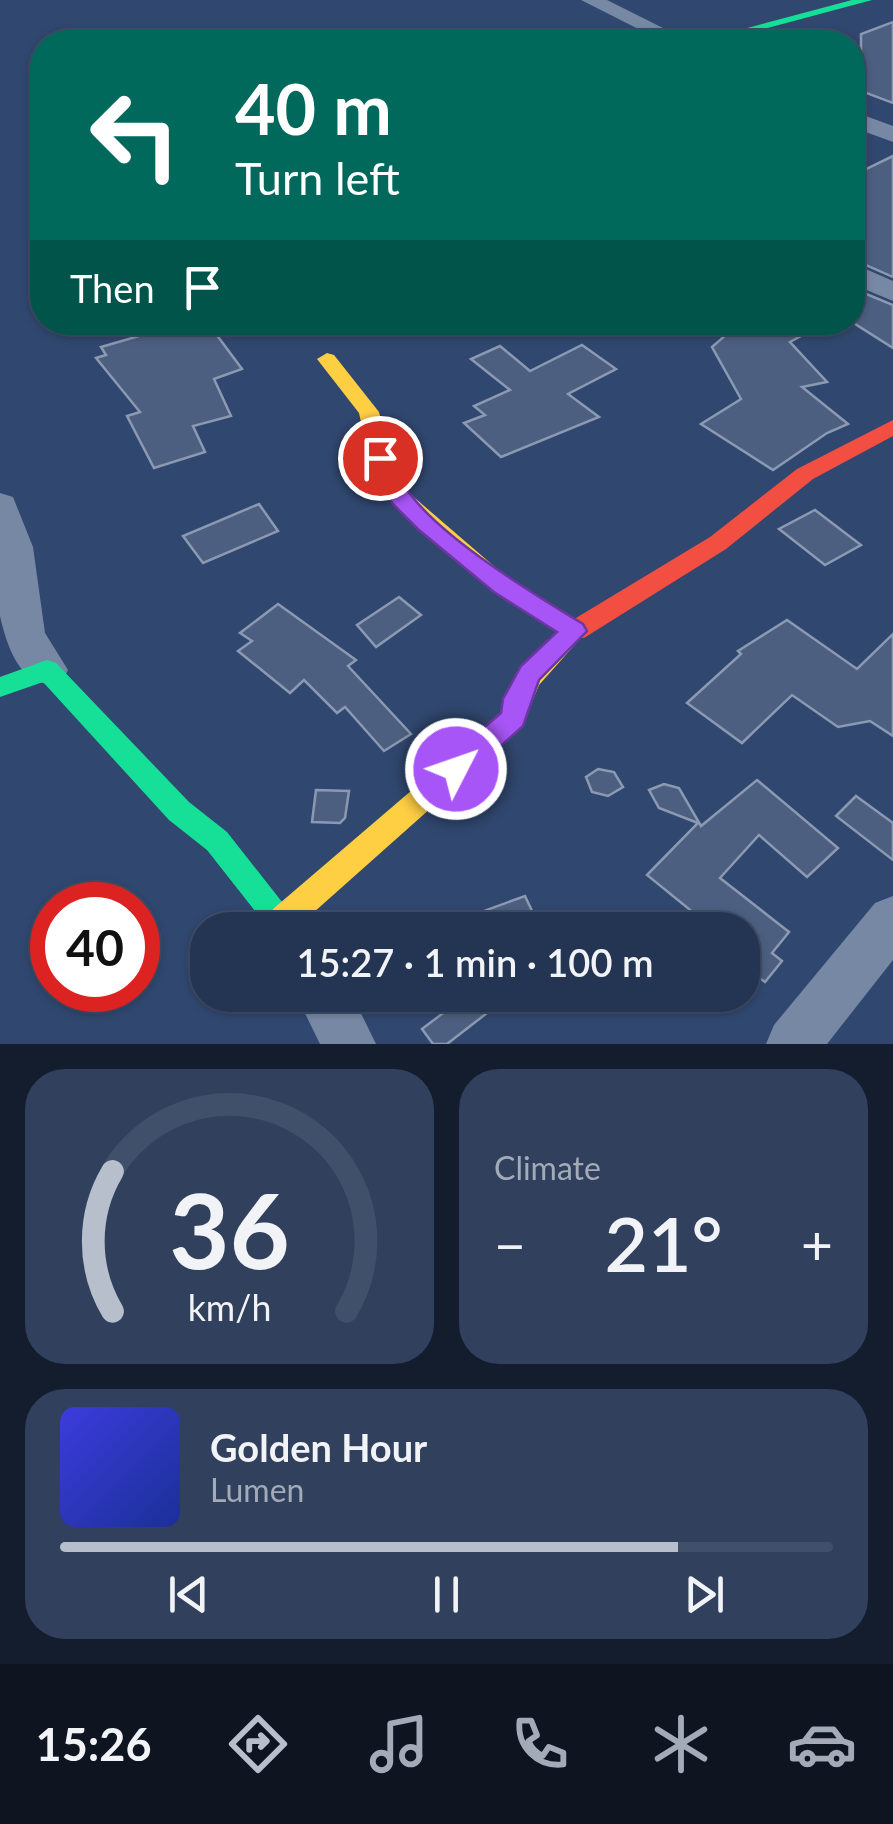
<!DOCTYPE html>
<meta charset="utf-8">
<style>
:root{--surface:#243553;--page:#30405d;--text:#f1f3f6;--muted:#a3abb8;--line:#41506a;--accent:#b7bfcd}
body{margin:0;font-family:Lato,sans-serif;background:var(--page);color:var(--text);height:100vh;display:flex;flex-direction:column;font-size:38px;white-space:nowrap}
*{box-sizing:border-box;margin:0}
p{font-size:32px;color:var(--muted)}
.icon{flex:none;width:55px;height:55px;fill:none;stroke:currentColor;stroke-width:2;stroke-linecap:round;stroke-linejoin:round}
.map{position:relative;height:1044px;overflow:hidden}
.side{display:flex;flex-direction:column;gap:25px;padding:25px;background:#141d2e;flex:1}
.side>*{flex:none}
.hud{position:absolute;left:30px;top:30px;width:835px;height:305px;border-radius:40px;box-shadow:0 2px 8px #0004,0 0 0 2px var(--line);background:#00695c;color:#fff;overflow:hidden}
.speed{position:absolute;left:30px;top:882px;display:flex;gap:20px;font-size:50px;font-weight:700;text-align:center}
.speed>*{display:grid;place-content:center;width:130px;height:130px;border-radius:50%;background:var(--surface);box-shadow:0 2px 8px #0004,0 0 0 2px var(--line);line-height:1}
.speed .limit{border:15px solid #d22;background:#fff;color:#111}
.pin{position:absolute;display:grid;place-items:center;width:85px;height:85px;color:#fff;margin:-42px;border:5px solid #fff;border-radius:50%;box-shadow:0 2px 10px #0007}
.me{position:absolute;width:110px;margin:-55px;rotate:49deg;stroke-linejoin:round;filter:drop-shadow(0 0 8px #0008)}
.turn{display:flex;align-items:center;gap:35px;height:210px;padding:0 40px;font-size:45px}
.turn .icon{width:130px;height:130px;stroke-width:2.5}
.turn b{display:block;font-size:70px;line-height:85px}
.then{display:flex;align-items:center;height:95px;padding:0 40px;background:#0003;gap:20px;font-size:38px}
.big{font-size:75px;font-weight:600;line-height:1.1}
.side .widget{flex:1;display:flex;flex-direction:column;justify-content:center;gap:15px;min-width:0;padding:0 35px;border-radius:40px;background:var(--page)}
.side .dial{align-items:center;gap:0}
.dial svg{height:260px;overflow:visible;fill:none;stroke:var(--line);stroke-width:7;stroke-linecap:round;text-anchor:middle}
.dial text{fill:var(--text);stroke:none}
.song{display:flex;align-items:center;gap:30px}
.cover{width:120px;height:120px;border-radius:15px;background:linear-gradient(135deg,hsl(240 70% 55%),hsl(230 70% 35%))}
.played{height:10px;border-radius:5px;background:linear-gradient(90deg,var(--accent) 80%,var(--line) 80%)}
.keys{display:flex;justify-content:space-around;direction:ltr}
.heat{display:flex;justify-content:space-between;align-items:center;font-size:55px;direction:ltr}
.side .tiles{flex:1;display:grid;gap:25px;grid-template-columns:1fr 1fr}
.widget:last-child{grid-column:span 2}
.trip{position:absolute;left:190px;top:912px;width:570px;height:100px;border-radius:40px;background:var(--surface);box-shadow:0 2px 8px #0004,0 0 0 2px var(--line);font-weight:600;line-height:100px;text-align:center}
.tabs{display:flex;height:160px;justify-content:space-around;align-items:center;background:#0e1521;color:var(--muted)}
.tabs .icon{width:70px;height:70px}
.tabs .on{color:var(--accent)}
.tabs b{font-size:45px;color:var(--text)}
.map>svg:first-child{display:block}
.building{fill:#4c5f80;stroke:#8b9ab2;stroke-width:2.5}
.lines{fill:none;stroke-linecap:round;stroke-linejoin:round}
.street{fill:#7788a5;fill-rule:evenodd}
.fast{fill:#16e098;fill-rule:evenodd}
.slow{fill:#ffcf43;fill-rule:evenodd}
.jam{fill:#f24e42;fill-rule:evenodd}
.route{fill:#a855f7;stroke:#6d37a1;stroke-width:2.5}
</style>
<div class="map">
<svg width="893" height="1044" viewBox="0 0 893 1044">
<rect width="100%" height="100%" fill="#30476f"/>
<g class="building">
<path d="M893,22v81l-32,-12v-57z"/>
<path d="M893,156v121l-41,-18v-83z"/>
<path d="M852,288l41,17v43l-41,-26z"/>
<path d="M187,322h7l5,7 11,-3 32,43 -28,10 17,37 -38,10 12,26 -51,16 -27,-52 13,-4 -44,-54 10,-3 -5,-8z"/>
<path d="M714,322h113l-37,20 37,40 -25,5 46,37 -21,9 -54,37 -72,-46 40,-25 -29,-52 14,-12z"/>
<path d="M582,345l34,24 -48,25 31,23 -98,40 -37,-34 21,-8 -11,-9 36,-16 -39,-31 29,-13 30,25z"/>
<path d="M259,504l19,27 -75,32 -20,-27z"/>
<path d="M815,510l46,35 -36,20 -46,-36z"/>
<path d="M399,597l22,18 -45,32 -19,-22z"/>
<path d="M278,604l78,56 -8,6 63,68 -27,17 -39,-44 -8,6 -33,-33 -14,13 -52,-42 14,-10 -12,-8z"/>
<path d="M787,620l70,49 36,-35v102l-23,-15 -32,6 -46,-32 -50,48 -55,-40 54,-49 -3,-3z"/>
<path d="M598,769l16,3 9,15 -15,9 -16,-4 -6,-15z"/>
<path d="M757,780l81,68 -31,29 -48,-42 -39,43 69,54 -17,21 10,8 -17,21 -11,-8 -12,14v-58h-52l10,-12 -53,-43 51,-52 -39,-15 -10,-18 15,-6 15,4 22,38z"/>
<path d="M316,790l33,1 -4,27 -5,5 -28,-1z"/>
<path d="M856,796l37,27v37l-57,-44z"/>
<path d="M525,896l16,34h-101v-3z"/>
<path d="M467,995h6l14,18 -40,31h-14l-11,-15z"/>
</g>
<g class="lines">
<g class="street">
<path d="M581,0h26l84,42h-27z"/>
<path d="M852,111l41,15v16l-41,-15z"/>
<path d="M852,263l41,18v20l-41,-17z"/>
<path d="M0,493l13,4 20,50 12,86 23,37 -6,12c-39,12 -55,-34 -62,-66z"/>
<path d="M893,896v64l-66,84h-61l8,-19 101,-122z"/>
<path d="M296,995h56l24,49h-56z"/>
</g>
<g class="fast">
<path d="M852,0h20l-157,42h-20z"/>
<path d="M47,660l9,3 133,139 38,30 77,98h-34l-63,-80 -38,-30 -126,-138 -43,15v-20z"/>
</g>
<path class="slow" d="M327,353l7,2 45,57 12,46 18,35 101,87 74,44 3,7 -48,54 -17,42 -227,202 -19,1 -7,-11 4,-10 229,-196 17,-40 39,-40 -64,-41 -102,-89 -23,-45 -10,-45 -42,-54z"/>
<path class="jam" d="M893,420v16l-80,43 -87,70 -142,89h-18l-3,-7 3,-7 144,-87 87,-68z"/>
</g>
<path class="route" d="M380,451l8,2c7,13 13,29 22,41 36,47 122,99 173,130l4,7 -48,49 -16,46 -57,51 -10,3 -10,-3 -4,-8 4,-9 55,-47 2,-14 18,-33 36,-34 -63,-40 -75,-62 -27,-27 -23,-45z"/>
</svg>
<div class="speed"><div class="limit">40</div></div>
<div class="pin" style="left:380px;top:458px;background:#d93025"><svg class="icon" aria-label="arrive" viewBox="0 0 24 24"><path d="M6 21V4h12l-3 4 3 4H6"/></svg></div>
<svg class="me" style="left:456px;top:769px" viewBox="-20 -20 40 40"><circle r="17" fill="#a855f7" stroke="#fff" stroke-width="3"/><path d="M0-11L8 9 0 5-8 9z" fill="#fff"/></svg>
<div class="trip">15:27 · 1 min · 100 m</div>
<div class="hud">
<div class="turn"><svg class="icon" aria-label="left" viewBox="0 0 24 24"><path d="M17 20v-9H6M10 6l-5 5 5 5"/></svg><div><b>40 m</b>Turn left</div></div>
<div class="then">Then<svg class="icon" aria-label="arrive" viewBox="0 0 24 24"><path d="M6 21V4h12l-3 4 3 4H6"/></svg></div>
</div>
</div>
<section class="side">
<div class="tiles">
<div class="widget dial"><svg viewBox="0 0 100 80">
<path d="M14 69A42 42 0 1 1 86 69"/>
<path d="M14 69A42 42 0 0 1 14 26" stroke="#b7bfcd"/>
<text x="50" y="56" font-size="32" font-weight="700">36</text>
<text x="50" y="72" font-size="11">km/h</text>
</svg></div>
<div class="widget"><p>Climate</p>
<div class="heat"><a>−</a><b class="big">21°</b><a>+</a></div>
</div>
<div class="widget">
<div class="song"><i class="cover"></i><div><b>Golden Hour</b><p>Lumen</p></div></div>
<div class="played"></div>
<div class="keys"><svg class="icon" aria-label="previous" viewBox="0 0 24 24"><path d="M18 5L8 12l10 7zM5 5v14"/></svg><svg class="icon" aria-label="pause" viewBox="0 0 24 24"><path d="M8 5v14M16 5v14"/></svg><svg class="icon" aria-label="next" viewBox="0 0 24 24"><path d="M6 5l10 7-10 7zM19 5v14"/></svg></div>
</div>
</div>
</section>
<nav class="tabs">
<b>15:26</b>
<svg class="icon on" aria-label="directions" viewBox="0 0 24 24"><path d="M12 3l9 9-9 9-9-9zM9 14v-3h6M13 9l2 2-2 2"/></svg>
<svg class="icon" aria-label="music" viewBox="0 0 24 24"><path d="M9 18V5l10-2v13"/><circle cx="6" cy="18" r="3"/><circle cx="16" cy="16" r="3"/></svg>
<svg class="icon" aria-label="phone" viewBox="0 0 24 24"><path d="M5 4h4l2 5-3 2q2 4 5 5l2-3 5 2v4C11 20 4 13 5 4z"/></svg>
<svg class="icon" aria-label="climate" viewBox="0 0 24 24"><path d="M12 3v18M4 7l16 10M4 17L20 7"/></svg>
<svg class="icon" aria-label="car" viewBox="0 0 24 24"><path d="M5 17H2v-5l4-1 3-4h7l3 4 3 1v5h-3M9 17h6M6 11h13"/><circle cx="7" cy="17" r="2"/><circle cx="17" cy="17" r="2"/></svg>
</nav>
